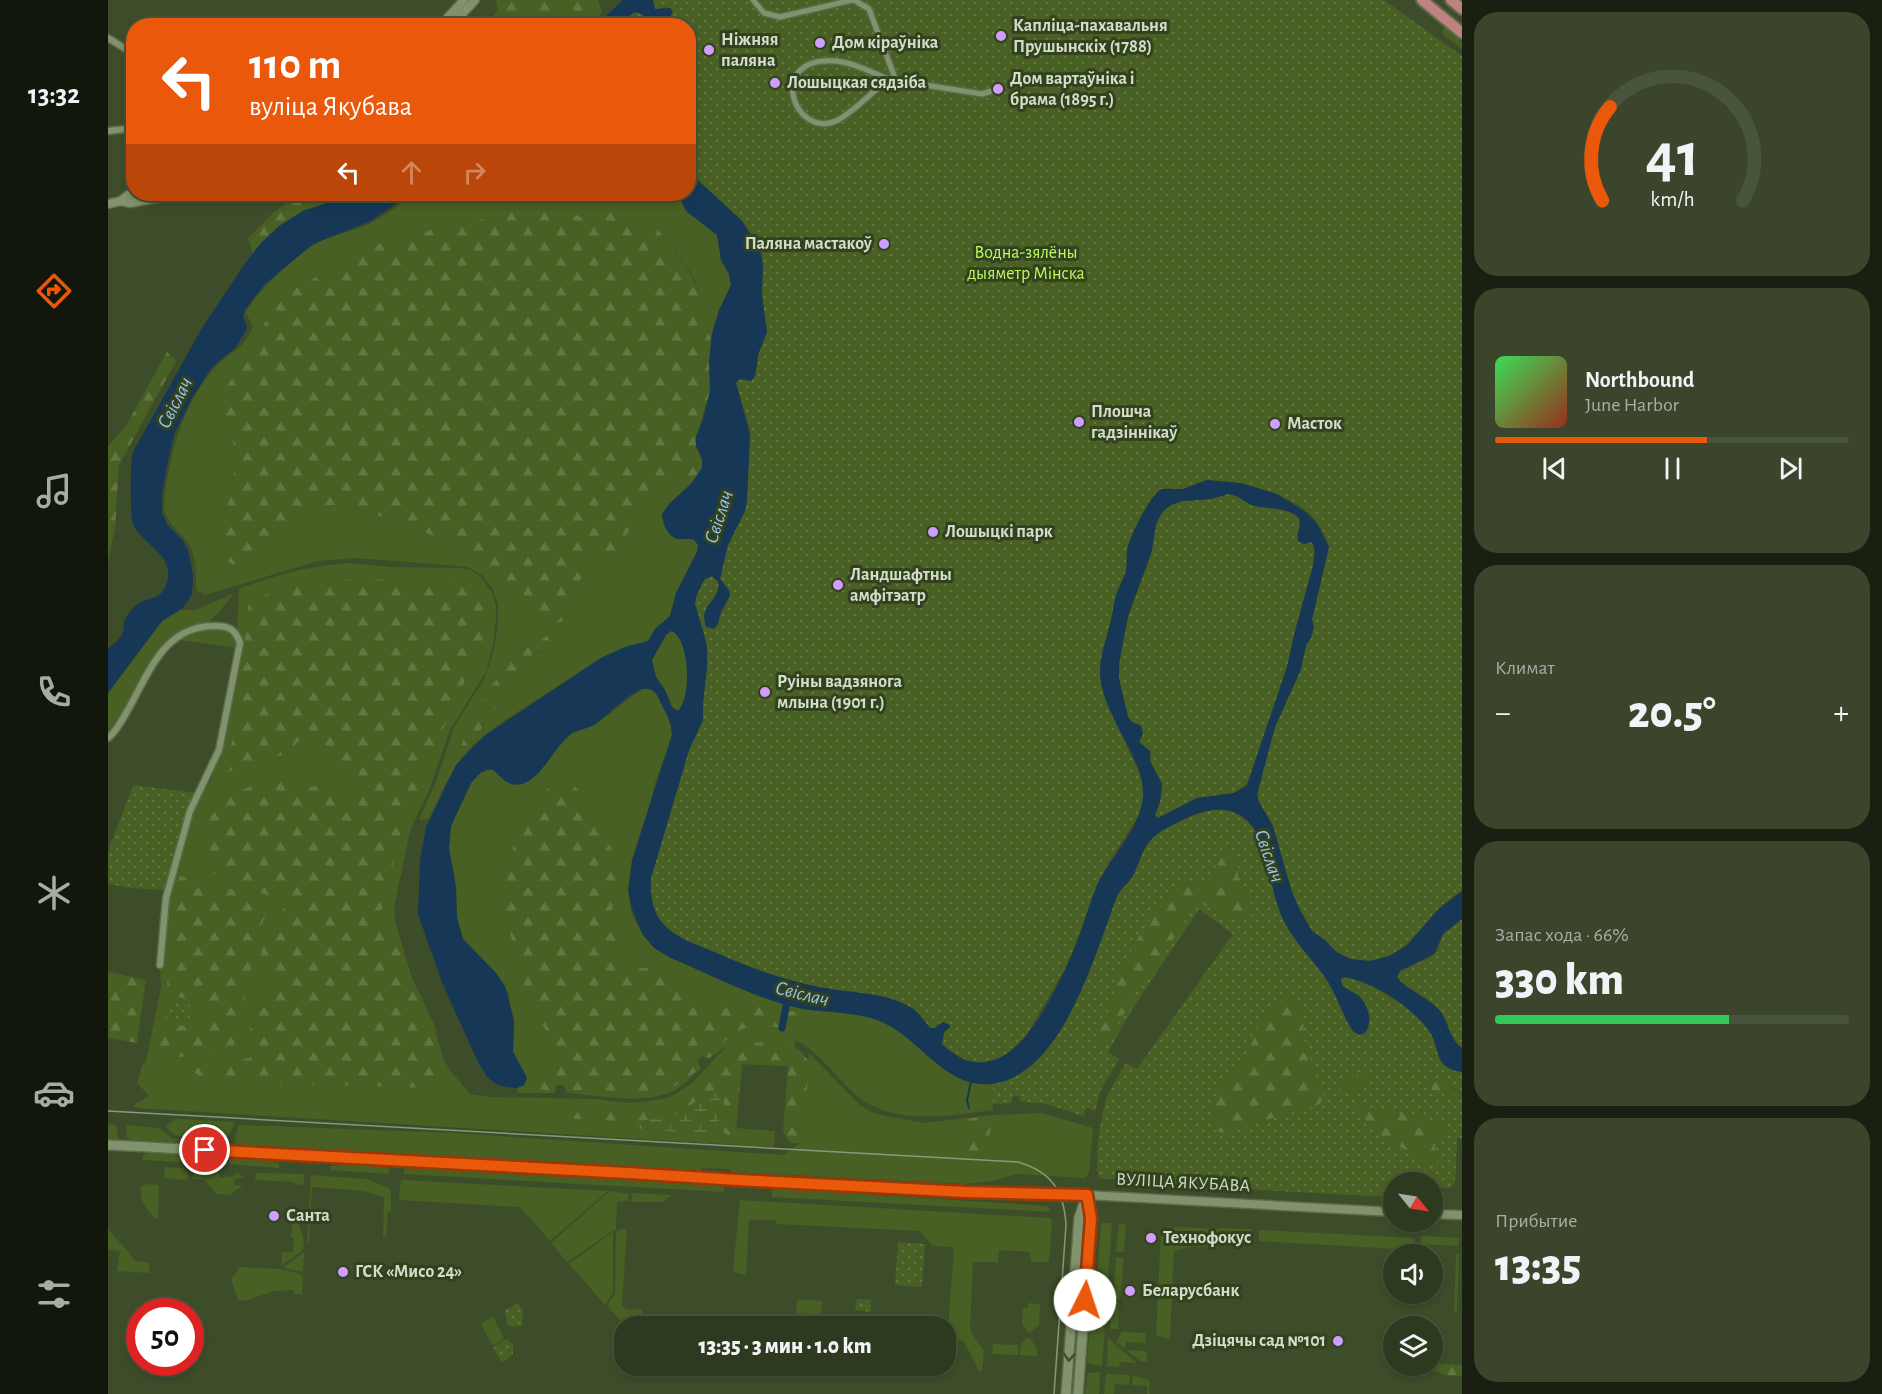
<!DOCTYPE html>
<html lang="ru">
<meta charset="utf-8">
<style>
:root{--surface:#2e3a1f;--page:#3a452c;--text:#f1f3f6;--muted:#a7ada4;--line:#49543d;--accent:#ea580c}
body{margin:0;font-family:"Alegreya Sans",sans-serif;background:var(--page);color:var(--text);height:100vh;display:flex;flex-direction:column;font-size:22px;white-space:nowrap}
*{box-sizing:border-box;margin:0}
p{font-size:20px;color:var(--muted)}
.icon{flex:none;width:33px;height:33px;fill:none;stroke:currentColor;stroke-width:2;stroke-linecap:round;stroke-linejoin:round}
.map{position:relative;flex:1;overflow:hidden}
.sheet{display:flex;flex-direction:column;gap:12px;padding:12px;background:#192011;width:420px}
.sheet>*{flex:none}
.top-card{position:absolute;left:18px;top:18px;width:570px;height:183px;border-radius:24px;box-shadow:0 3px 9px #0003,0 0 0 2px var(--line);background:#ea580c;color:#fff;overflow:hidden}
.needle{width:39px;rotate:120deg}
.fabs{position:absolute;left:1275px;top:1172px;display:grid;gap:12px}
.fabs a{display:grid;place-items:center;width:60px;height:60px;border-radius:50%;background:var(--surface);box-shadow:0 3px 9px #0003,0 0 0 2px var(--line);font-size:30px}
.speed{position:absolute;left:18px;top:1298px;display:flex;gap:12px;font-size:30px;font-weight:700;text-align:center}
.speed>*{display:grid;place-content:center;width:78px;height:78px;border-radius:50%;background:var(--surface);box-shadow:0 3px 9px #0003,0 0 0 2px var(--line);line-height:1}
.speed .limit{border:9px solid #d22;background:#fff;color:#111}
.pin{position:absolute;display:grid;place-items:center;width:51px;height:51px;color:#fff;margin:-26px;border:3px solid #fff;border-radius:50%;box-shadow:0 2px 6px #0007}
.me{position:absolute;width:66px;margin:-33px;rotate:4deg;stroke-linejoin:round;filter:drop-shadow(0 0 4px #0008)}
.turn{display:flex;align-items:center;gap:21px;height:126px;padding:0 24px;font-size:27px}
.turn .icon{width:78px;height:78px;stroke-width:2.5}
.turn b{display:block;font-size:42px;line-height:51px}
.lanes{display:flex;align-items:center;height:57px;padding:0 24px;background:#0003;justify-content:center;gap:30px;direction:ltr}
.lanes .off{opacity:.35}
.big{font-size:45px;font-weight:800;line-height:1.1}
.sheet .card{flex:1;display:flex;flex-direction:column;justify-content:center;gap:9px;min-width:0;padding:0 21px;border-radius:24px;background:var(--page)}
.sheet .dial{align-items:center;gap:0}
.dial svg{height:156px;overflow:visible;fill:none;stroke:var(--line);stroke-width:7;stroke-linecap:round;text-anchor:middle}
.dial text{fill:var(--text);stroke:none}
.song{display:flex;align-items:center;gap:18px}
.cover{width:72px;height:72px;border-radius:9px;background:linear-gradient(135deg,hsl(130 70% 55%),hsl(10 70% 35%))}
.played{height:6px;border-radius:3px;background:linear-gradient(90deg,var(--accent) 60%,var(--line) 60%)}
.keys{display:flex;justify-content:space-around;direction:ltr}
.heat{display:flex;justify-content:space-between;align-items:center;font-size:33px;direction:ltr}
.charge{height:9px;border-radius:4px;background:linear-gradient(90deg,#34c759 66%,var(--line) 0)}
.trip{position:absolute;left:506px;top:1316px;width:342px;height:60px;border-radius:24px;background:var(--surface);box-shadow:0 3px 9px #0003,0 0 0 2px var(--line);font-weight:800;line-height:60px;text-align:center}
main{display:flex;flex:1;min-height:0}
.dock{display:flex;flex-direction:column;width:108px;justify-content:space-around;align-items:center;background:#12170c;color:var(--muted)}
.dock .icon{width:42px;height:42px}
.dock .active{color:var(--accent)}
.dock b{font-size:27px;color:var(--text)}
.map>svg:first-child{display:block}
.grass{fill:#486023}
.forest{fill:url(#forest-firs)}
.wetland{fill:url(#wetland-marsh)}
.park{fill:url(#park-dots);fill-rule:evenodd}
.water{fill:#163755;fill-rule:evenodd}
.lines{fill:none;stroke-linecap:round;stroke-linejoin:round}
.stream{stroke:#163755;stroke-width:2}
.canal{stroke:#163755;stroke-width:7}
.pedestrian-casing{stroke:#5c694a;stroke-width:8}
.minor-casing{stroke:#5c694a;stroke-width:9}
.tertiary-casing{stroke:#5c694a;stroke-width:11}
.secondary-casing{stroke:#5c694a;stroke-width:12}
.primary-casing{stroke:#5c694a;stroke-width:14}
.pedestrian{stroke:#81936c;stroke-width:5}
.minor{stroke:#81936c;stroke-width:6}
.tertiary{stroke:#81936c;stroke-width:8}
.secondary{stroke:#81936c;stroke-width:9}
.primary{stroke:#be8381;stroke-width:10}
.tram{stroke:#8a977b;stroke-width:1.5}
.oneway{stroke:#3f4e2a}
.route-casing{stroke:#983908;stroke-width:15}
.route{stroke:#ea580c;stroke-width:10}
.poi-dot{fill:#d19dfe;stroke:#33421e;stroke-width:2}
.labels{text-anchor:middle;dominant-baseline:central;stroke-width:6;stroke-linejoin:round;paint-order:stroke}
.poi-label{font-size:18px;font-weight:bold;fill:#d3ddc9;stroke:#33421e;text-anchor:start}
.park-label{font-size:18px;fill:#bcfa5c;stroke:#33421e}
.street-label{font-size:18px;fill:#d3ddc9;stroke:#33421e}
.water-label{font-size:20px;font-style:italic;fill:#98c5f1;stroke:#33421e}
</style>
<main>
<nav class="dock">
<b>13:32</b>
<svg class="icon active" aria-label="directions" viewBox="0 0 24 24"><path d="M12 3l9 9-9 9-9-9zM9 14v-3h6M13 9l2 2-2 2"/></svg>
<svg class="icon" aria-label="music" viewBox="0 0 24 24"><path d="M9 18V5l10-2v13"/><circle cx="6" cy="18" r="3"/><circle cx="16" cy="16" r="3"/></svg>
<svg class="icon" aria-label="phone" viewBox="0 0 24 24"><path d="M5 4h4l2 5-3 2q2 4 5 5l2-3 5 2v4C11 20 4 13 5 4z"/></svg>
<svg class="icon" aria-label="climate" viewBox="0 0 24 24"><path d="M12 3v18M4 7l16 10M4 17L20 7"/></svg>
<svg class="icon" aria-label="car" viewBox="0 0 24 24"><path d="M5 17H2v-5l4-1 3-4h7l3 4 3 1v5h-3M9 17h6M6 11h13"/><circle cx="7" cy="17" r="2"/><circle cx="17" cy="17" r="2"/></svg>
<svg class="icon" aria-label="filters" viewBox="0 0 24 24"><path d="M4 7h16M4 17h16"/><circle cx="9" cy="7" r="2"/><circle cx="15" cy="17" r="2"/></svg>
</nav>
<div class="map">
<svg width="1354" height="1394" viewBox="0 0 1354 1394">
<defs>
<pattern id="forest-firs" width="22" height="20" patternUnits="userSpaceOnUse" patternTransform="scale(1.5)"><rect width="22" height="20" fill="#486023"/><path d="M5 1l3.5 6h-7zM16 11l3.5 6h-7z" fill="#627642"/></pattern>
<pattern id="wetland-marsh" width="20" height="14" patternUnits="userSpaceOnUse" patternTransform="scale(1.5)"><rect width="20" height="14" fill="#486023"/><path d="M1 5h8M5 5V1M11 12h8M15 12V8" fill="none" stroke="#627642"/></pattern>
<pattern id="park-dots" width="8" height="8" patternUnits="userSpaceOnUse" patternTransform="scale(1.5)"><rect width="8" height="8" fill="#486023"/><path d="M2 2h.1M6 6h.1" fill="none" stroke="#627642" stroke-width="1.8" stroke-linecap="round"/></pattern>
</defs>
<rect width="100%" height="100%" fill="#3d4d29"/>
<g class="grass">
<path d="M1337,27l17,15v7l-19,-14 -1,-4z"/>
<path d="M306,194h264l8,17 31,24 2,5 2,20 8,14 2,11 -17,40 -3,17 -9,-41 -10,-27 -33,-43 -397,96 -15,33 -20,25 -6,30 11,23 5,19 -7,41 -9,22 24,45 12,-4 57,-50 13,-6h16l18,5 79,28 40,25 107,-3 28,-10 18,-25 14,-28 12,-9 26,-11 14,-2 -34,34 -3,5c2,24 14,22 32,26l5,6 -2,6 -21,41 -7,25 -14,11 -7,12 -23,6 -24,11 -99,64 -27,21 11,-24 14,-17 6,-16 27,-32 8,-2 7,-18 -9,8 -33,23 -3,8 -18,20 -27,62 4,2 -16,26 -17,36 -10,1 17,-39 19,-56 30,-47 9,-28 4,-26v-20l-6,-16 -10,-13 -14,-8 -46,-4 -68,-5 -36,3 -113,34 -9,-5c0,-16 1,-34 -8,-47 -9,-13 -22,-20 -24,-36 4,-49 17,-99 49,-137 16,-19 28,-16 40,-43l-7,-14c11,-23 51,-59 73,-71 15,-8 33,-10 48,-17 17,-8 32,-20 47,-31z"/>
<path d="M240,563l44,4 68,1 10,2 10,6 13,18 3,13v12l-3,26 -7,27 -36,58 -20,58 -20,43 -16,77 1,13 17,57 22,46 9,35 7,11 20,24 19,3 105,2 37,4 25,-3 15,-3 21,-14 35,-37 -19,13 -6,-3 -5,5 4,7c-9,9 -19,19 -30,24 -31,13 -72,3 -105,1l-2,-8h-8l-1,8h-38v-5l7,-3 3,-7 -14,-26 1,-31 -6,-29 -12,-19 -33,-34 -6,-21 -1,-31 -7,-39 2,-22 20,-43 7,-8 10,-6 6,1 12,12 19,1 46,-49 24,-9 47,-36h7l7,4 14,29 2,13c-4,16 -12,32 -17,48 -3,12 -5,24 -8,36 -19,55 -36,100 22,138 40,18 81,38 124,50 29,7 63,3 90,15 41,19 60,64 110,61l72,-61 63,-140 167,58 28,34 139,98v21l-13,-8 11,12 2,-3v44h-5l-2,45 -5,5h-16v11h-1l-1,-17h-38l-1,15 -130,-7 -164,-12c-5,-16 2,-67 9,-83 5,-11 12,-22 18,-32l11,6 96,-135 -34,-25 -65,97 -26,46 11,7 -19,32 -5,20 -7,-3 -3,2 -1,6 -41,-13 -22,-1 -2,-6h-6l-2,7 -18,1v6c-44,6 -104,16 -139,-17 -20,-18 -35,-41 -58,-53l-7,26 -47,-2 -6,64 39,3 -1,16 -638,-39 -2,-2 2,-3 13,-7 -12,-13 5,-18 4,-4 15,-73 -1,-23 6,-67 29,-98 15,-17 13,-46 17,-94 -3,-9 2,-45c36,-14 70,-23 109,-26z"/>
<path d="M126,593l-13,17 -17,17h11l16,3 6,13v5l-64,-9 -19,22 -37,62 -9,8v-38l54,-72 16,-11h18z"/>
<path d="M563,631c20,6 20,67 7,80l-6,-4 -7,-17 -9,-13 -4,-17 14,-25z"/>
<path d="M701,1053l51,52 11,7 19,5 34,6 70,-8 47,-2 52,15 -4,45 -4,5 -69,-4 -22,7 -29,3 -234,-12 -1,-3 -29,-1v4l-445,-23 -22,-6 5,-18 214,8 331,22 16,-12z"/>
<path d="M68,1119l59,3 -7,15 -50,-1 -5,-2 -8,-8z"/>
<path d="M0,1124l8,1 3,15 -11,-1z"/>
<path d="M18,1125l34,3 12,11 10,1 -11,2 -39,-2 -5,-2z"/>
<path d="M41,1152l75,5v8l-82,-5 2,-6z"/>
<path d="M121,1157l30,2 20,4v5l-50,-4z"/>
<path d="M241,1164l35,1 5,4v5l-59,-4v-4z"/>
<path d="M297,1166l318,17 2,2 -1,7 -321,-18z"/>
<path d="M57,1167l17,1 6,7 -1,5 -23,-2z"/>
<path d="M88,1168l20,2 5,8h4v-2l7,1 6,-5 6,6 -9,1 -1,6 9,1 -14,9 -12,-1 -13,-14 -12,-1z"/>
<path d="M148,1173l48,1v11l-8,-1 -2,-2 -39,-2z"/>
<path d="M203,1175l56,4 22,9 2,6v17h-3l-2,25 -3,1 1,-40 -20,-6 -52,-4 -3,57 -2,-1z"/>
<path d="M293,1180l207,11 -58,50 -30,-34 -121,-7z"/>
<path d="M39,1184l12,1 -1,33 -2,1c-10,-11 -17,-17 -15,-32z"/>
<path d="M664,1188l275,18 4,6 -279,-15z"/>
<path d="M502,1191l19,3 -1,7 -11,1 -1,27 -49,33 -16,-19z"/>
<path d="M524,1193l40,2 -10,7h-31z"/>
<path d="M632,1200l310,18 2,3 -3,41h-18l-1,-10 -31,-2 -1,12h-25l-3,68 14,21 -2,21 -3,-1 -15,-30 -19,-3v-10h3l6,-78 -3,-3 -18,-1 -14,-15 -142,-7 -2,-4h-26l-3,55 -10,-2 -3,-4z"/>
<path d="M185,1209l11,31 -1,10 -22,16 1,-14h11l1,-14 -3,-1z"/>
<path d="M993,1223h11l-10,143 -12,-2 -3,-4 4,-44 9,2 3,-39 -6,-3z"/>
<path d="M1011,1223l7,1 -2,28h-8z"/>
<path d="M1061,1227l83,2 -1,11h-38l-1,7h-24l-14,4 -4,88 -14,-4 5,-104z"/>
<path d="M0,1229l28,32 14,2 -1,10 -32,-2 3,-20 -12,-1z"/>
<path d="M515,1229h4l-5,76 4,4 16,1 -1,16h-16l-18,-20 8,-12 1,-63z"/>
<path d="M1151,1230l155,8v16h-16v-5l-139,-8z"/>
<path d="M505,1232v61l-8,12 -36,-41z"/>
<path d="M1313,1236l38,2 -1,8 -38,-2z"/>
<path d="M196,1252l-1,20 -20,-4z"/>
<path d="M1348,1254h3l-2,59h-3z"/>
<path d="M1008,1257l8,1 -4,42h-7z"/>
<path d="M132,1267l40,2 20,5 3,4 -1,16h-8l-1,-4 -18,1 -31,10 -6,-1 -7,-21z"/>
<path d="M689,1299l25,2 -1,14 -25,-2z"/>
<path d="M920,1303l12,1 -1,21 -10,8 -7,-9 1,-16h5z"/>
<path d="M1003,1303h8l-1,26h-8z"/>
<path d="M385,1317l11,21 -11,8 -12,-22z"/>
<path d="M1014,1332l23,1 1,10 -20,-1 -1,7 -9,-7z"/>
<path d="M921,1337l8,11v8l-17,-1 1,-11z"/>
<path d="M1000,1338l29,25 -17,-1 -1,5 -12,-1z"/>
<path d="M885,1344l25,1v10l-26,-1z"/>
<path d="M1018,1350l20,1 2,11 -8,-1z"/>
<path d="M992,1372l-1,22h-14l3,-21z"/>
<path d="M998,1374l24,1 -1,10 -14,-1 -1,10h-10z"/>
<path d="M1025,1376l16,4 1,14h-3v-8l-15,-1z"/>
</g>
<g class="forest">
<path d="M388,0h102l4,12 -8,13 -69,1 -4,-3 -5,2h-14l-9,-9 5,-5z"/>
<path d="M190,194h55l-50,17 -33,23 -17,19 -5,-15 25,-25z"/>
<path d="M447,205l28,13 28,-5 13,6 26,6 9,6 32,43 11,27 9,41 -1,49 -15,50 8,22 -4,12 -14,2 -26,11 -12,9 -14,28 -18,26 -28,9 -18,53 -6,8 -11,4 -8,-4 -19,-26 -65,-45 -20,-12 -78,-28 -18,-5h-17l-13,6 -57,50 -12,4 -13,-1 -10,-5 -2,-10 1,-29 9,-22 7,-41 -5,-19 -11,-23 -1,-15 7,-15 20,-25 15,-33 24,-33 85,-48 47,-11 26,-11 15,2 41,-12z"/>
<path d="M59,352l9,9 -57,104 -4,63 -7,34v-116l16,-17z"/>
<path d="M356,578l24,22 1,29 -50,108 -38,96 -22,87 -10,5 28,13 32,89 13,48 -14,13 -224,-7 -13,-12 59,-11v-29l8,-28 15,-14 -13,-20 3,-27 24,-37 -79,-32 -4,-62 75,-37 6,18 32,-4 33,13 17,-12 -12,-7 -10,2 -12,-21v-15l-16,2 -6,-19 -26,25 -61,19 11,-43 14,-131 55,-14 51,-6 34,1 28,5z"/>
<path d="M443,632l6,4 -7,11 -17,7 -19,22 -8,10 -6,16 -14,17 -11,24 -13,14 -4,-2v-3l27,-59 18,-21 3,-7 -3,-5 23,-21 14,2z"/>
<path d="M451,779l17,8 26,39 13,32 3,18 -6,34 8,48 18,10h13l19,5 24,22 14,8h46l41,9 4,14 -4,4c-44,-7 -56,-9 -85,28l-8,-3 -6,6 4,8 -31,21 -13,3 -25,2 -35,-5h-29l-2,-6 -10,-1 -1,8 -17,-2 -2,-11 8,-12 15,-2 4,-13 -13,-14 -28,-54 -6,-36 -11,-29v-21l14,-75 7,-11 20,-16 4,-9z"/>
<path d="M1116,853l11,4 4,8 -1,18 25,34 -29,17 5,-14 -13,-2 -24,-14 -10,5 -83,132 -7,9 -7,-10 17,-38 5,-26 24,-43 26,-39 11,-10 28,-1z"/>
<path d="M71,876c31,5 60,16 90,24l4,4 -12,21 -28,126 -80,9 6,-37 45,5 4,-24 -42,-10z"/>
<path d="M0,972l38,8 -9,63 -29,-5z"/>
<path d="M1183,996l6,4 5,9 3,34 12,32 -2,11 9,10 -4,8 -97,29 -7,-2c-12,-24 3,-43 20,-60h2c4,-9 9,-17 13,-26 12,-27 6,-40 40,-49z"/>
<path d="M657,1042c19,1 36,3 45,22l-10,79h-10l-7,-12 5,-65 -46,-2 -6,64 1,2 -3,5c-10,1 -11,-3 -16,-12l6,-20 -39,6 -15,8 -36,5 -80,-4c9,-4 20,-10 31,-11 11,-2 25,1 37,2 49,2 69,-8 100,-46 7,-8 12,-7 19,-19z"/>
<path d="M1249,1074h5l6,4v5c-8,9 -16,13 -27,9l-1,-7z"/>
<path d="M1319,1079l16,3 19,12 -2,3 -28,-7 -6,-5z"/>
<path d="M1246,1105l34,5 11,4h21l18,9 9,10 -10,29 -6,2 -52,-29 -26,-28z"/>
<path d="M883,1115l2,3 -6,28 -7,6 -11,-1 -4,-25 2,-7z"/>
<path d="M1332,1364l22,1v11l-17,-1 -13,-5z"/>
<path d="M1289,1365h29l-1,4 -5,4 -23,-1z"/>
</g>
<path class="wetland" d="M605,1091l11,12 -6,20 5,10 -2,2 -83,-6 1,-8 32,-4z"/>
<g class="park">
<path d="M545,0h731l78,56v835c-9,5 -18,12 -25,19 -17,19 -29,41 -54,48 -22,7 -42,1 -57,-17 -4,-4 -10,-6 -14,-11 -23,-26 -27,-65 -37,-98 -4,-14 -18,-26 -18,-41l18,-64 26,-58 5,-24 5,-7 1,-19 17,-72c-14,-54 -81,-64 -127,-65 -7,0 -11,5 -17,7 -6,1 -13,-1 -19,-1l-16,12 -19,37 -4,15 -1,20 -10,24 -14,61 -1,25 8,27 33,69 1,22 -5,16 -30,48 -19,42 -18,52 -45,78 -20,19 -21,9 -19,-3 -24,-17 2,-12 5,-4 -10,-5 -4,5h-5c-6,-8 -12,-17 -22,-22 -25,-13 -57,-12 -84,-18 -40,-7 -76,-21 -112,-37 -17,-7 -36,-13 -48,-26 -12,-13 -14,-31 -13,-47l38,-128 14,-30 2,-84 -10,-32 1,-7 6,-13 3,-5 7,-3 7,8 -4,12 3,28c2,-12 10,-20 12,-31l-10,-14c1,-17 7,-37 15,-52 5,-9 11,-16 12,-27l3,-71 -14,-46 3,-4 12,2 6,-13 1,-13 9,-23 -5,-36v-42l-12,-21 -8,-12 -53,-49 -1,-146 -21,-1 6,-14 -6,-4 -12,2z"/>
<path d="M529,12l8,4 4,9 -30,1 8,-10z"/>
<path d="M1120,494c13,1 15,8 26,11 16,6 38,-2 47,18l-4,12 5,9 8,-3 4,5 -1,20 -18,65 -8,36 -40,118 -13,8 -37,5 -39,20 -3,-3c3,-9 10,-25 6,-34 -5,-9 -12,-17 -10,-27l-12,-12 4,-10 -2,-6 -11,-5 -2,-4 -9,-38 1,-24 8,-39 23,-60 3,-27 5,-11 7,-10 10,-6 35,-3z"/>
<path d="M25,785l65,8 -33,97 -35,-2 -22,-4v-32z"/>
<path d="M1112,809c14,2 26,8 34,20 17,27 15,64 30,92 11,21 27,37 41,56 10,15 17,32 24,49l21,-8c-7,-22 -12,-20 -28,-33l-1,-6 4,-2c26,5 73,34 87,58 6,10 5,21 12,30l11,6 7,1v21l-19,-11 -16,-3 -1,6 6,5 28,7 2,-3v44h-5l-2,45 -5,5h-16v11h-1l-1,-17h-38l-1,15 -130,-7 -164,-12c-5,-16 2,-67 9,-83 5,-11 12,-22 18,-32l11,6 96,-135 -34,-25 -65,97 -26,46 11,7 -19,32 -5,20 -7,-3 -3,2 -1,6 -41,-13 -22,-1 -2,-6h-6l-2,7 -18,1v-21c65,-14 90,-94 110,-148 6,-14 9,-30 16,-44 3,-5 9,-8 13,-13 6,-10 9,-23 15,-34 12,-19 51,-33 73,-35zM1116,853l11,4 4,8 -1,18 15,24 -3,11c-20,4 -31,-4 -48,-14l-10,5 -20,34 -38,52 -25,46 -8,8 -6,-9 17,-38 5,-26 24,-43 26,-39 11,-10 28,-1zM1183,997l6,3 5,9 3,34 12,32 -2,11 9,10 -3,8 -98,29 -7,-2c-12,-24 3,-43 19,-60l3,1c4,-9 9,-18 13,-27 12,-26 6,-40 40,-48zM1249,1074h5l6,4v5c-8,9 -16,13 -27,9l-1,-7zM1246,1105l34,5 11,4h21l18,9 9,10 -2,5 -10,1v11l4,7 -2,5 -7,2c-24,-12 -46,-22 -63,-43 -4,-5 -10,-8 -14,-14z"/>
<path d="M1354,919v129c-12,-8 -13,-24 -21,-36 -12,-15 -34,-21 -44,-35l3,-6 27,-12 10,-7 6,-18z"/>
<path d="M60,1002l23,3 -2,16 -24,-3z"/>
<path d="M790,1242l27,2 -3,43 -27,-2z"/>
<path d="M749,1299l14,1v12l-16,-2z"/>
<path d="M410,1303l5,8 -1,15 -11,1 -3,-2 -3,-15z"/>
<path d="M398,1339l7,5v11l-11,7 -9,-14z"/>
</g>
<g class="water">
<path d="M515,0h30l2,9 15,-1 3,3 -6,14h-18l-7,-11 -8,-2 -15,13h-18l7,-11z"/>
<path d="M581,172l53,49 18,28 3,15 -1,32 5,36 -9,23 -3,21 -4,5 -12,-2 -3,4 14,52 -3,65 -2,11 -17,34 -8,34 9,11 1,6 -9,15 -3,13 -4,5 -8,-2c-9,-23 17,-27 12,-46l-6,-5 -7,3 -3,5 -6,13 -1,7 12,42v22l-4,35v17l-14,30 -38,128c-1,16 1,34 13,47 12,13 31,19 48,26 36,16 72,30 112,37 27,5 60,4 84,18 11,5 15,14 22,22h5l8,-6 7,3v2l-6,5 -2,12c21,22 47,25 71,5 27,-22 54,-80 66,-113 7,-17 11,-34 18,-51 14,-29 43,-55 46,-88 3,-34 -35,-76 -42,-114 -4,-22 5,-41 10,-62 2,-7 2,-15 4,-22 2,-9 7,-17 10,-25 3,-8 1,-15 2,-23 2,-14 23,-55 34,-62h22l24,-9 34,3 36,11 30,19 10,11 12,23 -17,72 2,8 -3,11 -5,7 -5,24 -26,58 -18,68 2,7 13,22 20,68 8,18 12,21 13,9 12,13 14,6 19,2 19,-5 17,-10 32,-36 24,-19v28l-19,15 -9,20 -34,17 -3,6c9,13 32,20 44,35 8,12 9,28 21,36v24c-31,-4 -20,-26 -35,-44 -19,-24 -52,-45 -82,-51l-4,2 1,6c5,5 12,7 17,11 10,10 14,26 6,37l-6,2 -6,-4c-10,-14 -15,-33 -25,-49 -15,-24 -38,-43 -48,-70 -10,-26 -11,-58 -25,-82 -20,-31 -54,-21 -80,-6 -11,5 -22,11 -28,21 -7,10 -9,22 -15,32 -4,7 -11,11 -15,19 -22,57 -54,180 -126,188 -46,4 -70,-44 -107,-61 -27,-13 -60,-9 -89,-16 -43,-10 -85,-33 -126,-50l-15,-9 -11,-13 -11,-26 -4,-18 4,-31 40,-125c0,-11 -5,-20 -10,-30 -3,-6 -5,-12 -10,-15 -16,-8 -44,27 -57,34 -9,6 -21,5 -29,14 -12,12 -27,42 -44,46 -15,4 -20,-8 -31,-15l-10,3 -10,11 -20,43 -2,22 7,39 1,31 6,21 33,34 9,13 9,35 -1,31 14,26 -3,7 -7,3 -11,-1 -10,-3 -8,-6 -9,-14 -36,-79 -25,-71 2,-53 6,-34 30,-62 28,-29 117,-78 24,-11 23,-6 7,-12 15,-13 6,-23 21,-41 1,-7 -4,-5c-6,-2 -11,0 -16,-1 -10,-2 -15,-15 -16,-25l8,-11 21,-19 11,-16v-9l-6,-13v-10l6,-13 8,-32 -1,-29 3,-28 7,-24 12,-25 -2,-11 -8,-14 -4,-25 -31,-24 -8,-17h10zM1120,494c12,1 16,9 27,12 16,4 29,0 43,11 5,9 -2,15 0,24l6,3 8,-2 3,9 -2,15 -18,65 -8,36 -40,118 -13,8 -37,5 -39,20 -3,-3 5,-13 2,-18 -12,-23v-10l-11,-9 4,-8 -2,-8 -9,-4 -4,-5 -9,-38v-15l9,-48 24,-66 4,-26 6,-12 9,-7 11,-4 29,-2zM563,631c19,6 21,68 7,80l-6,-4 -7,-17 -9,-13 -4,-17 14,-25z"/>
<path d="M245,194h57l-39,27 -58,23 -49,41 -20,26 -1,6 4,9 -2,6 -10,16 -23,19 -20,31 -18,37 -7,31 -5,29v18l5,11 16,17 5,9 5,25 -1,19 -9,14 -21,13 -54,72v-44c5,-5 13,-10 15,-17 1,-7 0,-12 5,-17 3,-5 8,-10 13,-13 9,-5 17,-2 23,-13 17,-32 -20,-42 -31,-65 -3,-8 -3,-63 0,-72l69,-124 42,-63 17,-22 18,-17 24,-15z"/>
</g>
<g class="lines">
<path class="stream" d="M861,1108l-2,-7 4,-20"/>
<path class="canal" d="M674,1028l6,-32"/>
<defs>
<g id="pedestrian">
<path d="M645,0l11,13 16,4 72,-17"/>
<path d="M746,0l15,9 26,69"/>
<path d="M780,79c-17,-7 -34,-16 -52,-18 -72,-6 -42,81 2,59 15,-8 37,-30 50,-41l94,15 16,-5"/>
</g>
<g id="minor">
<path d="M0,38l26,16"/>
<path d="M0,131l26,-3"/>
<path d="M0,738c10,-8 15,-20 21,-30 21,-38 37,-84 88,-82 13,0 19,5 23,17l-21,107 -29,61 -24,87 -6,67"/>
</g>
<g id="tertiary">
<path d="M332,26l24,-26"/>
<path d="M343,26l24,-26"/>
<path d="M13,201l7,-6 11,-1"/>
<path d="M0,204l13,-3 9,2 49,-9"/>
<path d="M979,1195l307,17"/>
<path d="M1324,1214l30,1"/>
</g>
<g id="secondary">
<path d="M0,1145c316,16 632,37 949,50h30"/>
<path d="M958,1394l13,-176 8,-23"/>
<path d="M970,1394l13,-176 -3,-20"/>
</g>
<g id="primary">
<path d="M1314,0l40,33"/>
<path d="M1343,0l11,9"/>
</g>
</defs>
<use href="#pedestrian" class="pedestrian-casing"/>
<use href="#minor" class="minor-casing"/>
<use href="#tertiary" class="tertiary-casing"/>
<use href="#secondary" class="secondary-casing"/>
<use href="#primary" class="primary-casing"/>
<use href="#pedestrian" class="pedestrian"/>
<use href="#minor" class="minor"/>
<use href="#tertiary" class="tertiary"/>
<use href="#secondary" class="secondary"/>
<use href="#primary" class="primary"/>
<path class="tram" d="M0,1111l910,51c34,10 46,29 48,63l-12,169"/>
</g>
<defs><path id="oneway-chevron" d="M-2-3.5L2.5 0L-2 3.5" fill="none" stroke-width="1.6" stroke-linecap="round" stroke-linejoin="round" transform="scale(1.5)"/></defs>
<use class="oneway" href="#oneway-chevron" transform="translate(961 1357) rotate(94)"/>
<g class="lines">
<defs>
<path id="route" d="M97,1150l423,23 110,7 228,12 121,3 4,23 -6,82"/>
</defs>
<use href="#route" class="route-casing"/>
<use href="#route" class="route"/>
</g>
<g class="poi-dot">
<circle cx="893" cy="36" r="6"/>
<circle cx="712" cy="43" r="6"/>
<circle cx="601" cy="50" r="6"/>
<circle cx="667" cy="83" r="6"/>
<circle cx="890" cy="89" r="6"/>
<circle cx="776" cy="244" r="6"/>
<circle cx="971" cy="422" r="6"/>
<circle cx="1167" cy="424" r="6"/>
<circle cx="825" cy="532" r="6"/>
<circle cx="730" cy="585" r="6"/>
<circle cx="657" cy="692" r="6"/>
<circle cx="166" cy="1216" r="6"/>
<circle cx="1043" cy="1238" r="6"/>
<circle cx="235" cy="1272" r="6"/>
<circle cx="1022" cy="1291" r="6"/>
<circle cx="1230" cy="1341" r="6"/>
</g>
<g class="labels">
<g class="poi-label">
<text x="905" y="26">Капліца-пахавальня<tspan x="905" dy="21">Прушынскіх (1788)</tspan></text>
<text x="613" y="40">Ніжняя<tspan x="613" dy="21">паляна</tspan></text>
<text x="724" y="43">Дом кіраўніка</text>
<text x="902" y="79">Дом вартаўніка і<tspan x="902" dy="21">брама (1895 г.)</tspan></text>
<text x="679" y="83">Лошыцкая сядзіба</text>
<text x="764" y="244" text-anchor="end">Паляна мастакоў</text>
<text x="983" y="412">Плошча<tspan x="983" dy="21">гадзіннікаў</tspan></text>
<text x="1179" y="424">Масток</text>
<text x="837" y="532">Лошыцкі парк</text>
<text x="742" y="575">Ландшафтны<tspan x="742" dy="21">амфітэатр</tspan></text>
<text x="669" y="682">Руіны вадзянога<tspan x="669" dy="21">млына (1901 г.)</tspan></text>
<text x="178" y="1216">Санта</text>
<text x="1055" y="1238">Технофокус</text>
<text x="247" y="1272">ГСК «Мисо 24»</text>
<text x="1034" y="1291">Беларусбанк</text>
<text x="1218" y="1341" text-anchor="end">Дзіцячы сад №101</text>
</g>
<g class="park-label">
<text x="918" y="253">Водна-зялёны<tspan x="918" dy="21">дыяметр Мінска</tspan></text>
</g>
<g class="street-label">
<text transform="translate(1075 1183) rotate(3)">ВУЛІЦА ЯКУБАВА</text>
</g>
<g class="water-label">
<text transform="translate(67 403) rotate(-63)">Свіслач</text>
<text transform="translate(611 517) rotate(-72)">Свіслач</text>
<text transform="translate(1161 856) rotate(71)">Свіслач</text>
<text transform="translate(694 994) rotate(14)">Свіслач</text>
</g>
</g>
</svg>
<div class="fabs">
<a><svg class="needle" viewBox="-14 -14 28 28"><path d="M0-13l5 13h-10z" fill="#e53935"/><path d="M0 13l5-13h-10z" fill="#a7ada4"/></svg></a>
<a><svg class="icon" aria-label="sound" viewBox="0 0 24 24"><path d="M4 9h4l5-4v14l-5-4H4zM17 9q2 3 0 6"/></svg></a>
<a><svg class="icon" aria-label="layers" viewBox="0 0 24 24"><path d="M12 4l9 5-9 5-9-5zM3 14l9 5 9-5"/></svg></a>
</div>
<div class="speed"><div class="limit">50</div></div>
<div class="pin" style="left:97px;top:1150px;background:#d93025"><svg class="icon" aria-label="arrive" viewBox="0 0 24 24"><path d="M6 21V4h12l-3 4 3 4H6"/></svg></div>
<svg class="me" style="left:977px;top:1300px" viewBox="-20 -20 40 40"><circle r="19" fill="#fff"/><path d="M0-13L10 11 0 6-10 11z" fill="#ea580c"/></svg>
<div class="trip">13:35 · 3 мин · 1.0 km</div>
<div class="top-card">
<div class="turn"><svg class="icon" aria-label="left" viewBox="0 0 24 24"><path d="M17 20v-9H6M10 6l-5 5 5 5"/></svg><div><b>110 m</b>вуліца Якубава</div></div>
<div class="lanes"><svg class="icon" aria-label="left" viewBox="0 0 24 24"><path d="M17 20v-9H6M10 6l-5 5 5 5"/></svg><svg class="icon off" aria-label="ahead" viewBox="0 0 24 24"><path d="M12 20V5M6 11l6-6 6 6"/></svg><svg class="icon off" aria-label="right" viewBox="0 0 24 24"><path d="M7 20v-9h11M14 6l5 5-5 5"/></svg></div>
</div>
</div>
<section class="sheet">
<div class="card dial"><svg viewBox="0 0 100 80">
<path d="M14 69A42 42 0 1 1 86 69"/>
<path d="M14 69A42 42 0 0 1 18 21" stroke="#ea580c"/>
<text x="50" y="56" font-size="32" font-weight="700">41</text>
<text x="50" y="72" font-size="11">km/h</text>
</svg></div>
<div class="card">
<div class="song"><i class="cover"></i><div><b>Northbound</b><p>June Harbor</p></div></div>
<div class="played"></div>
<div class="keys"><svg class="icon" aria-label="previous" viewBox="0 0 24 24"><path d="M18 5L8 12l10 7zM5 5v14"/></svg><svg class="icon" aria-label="pause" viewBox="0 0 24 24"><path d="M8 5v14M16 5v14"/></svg><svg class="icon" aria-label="next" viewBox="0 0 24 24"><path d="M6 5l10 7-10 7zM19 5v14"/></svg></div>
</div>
<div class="card"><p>Климат</p>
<div class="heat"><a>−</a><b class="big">20.5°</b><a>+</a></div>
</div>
<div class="card"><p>Запас хода · 66%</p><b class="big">330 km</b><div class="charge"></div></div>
<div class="card"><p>Прибытие</p><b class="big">13:35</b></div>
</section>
</main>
